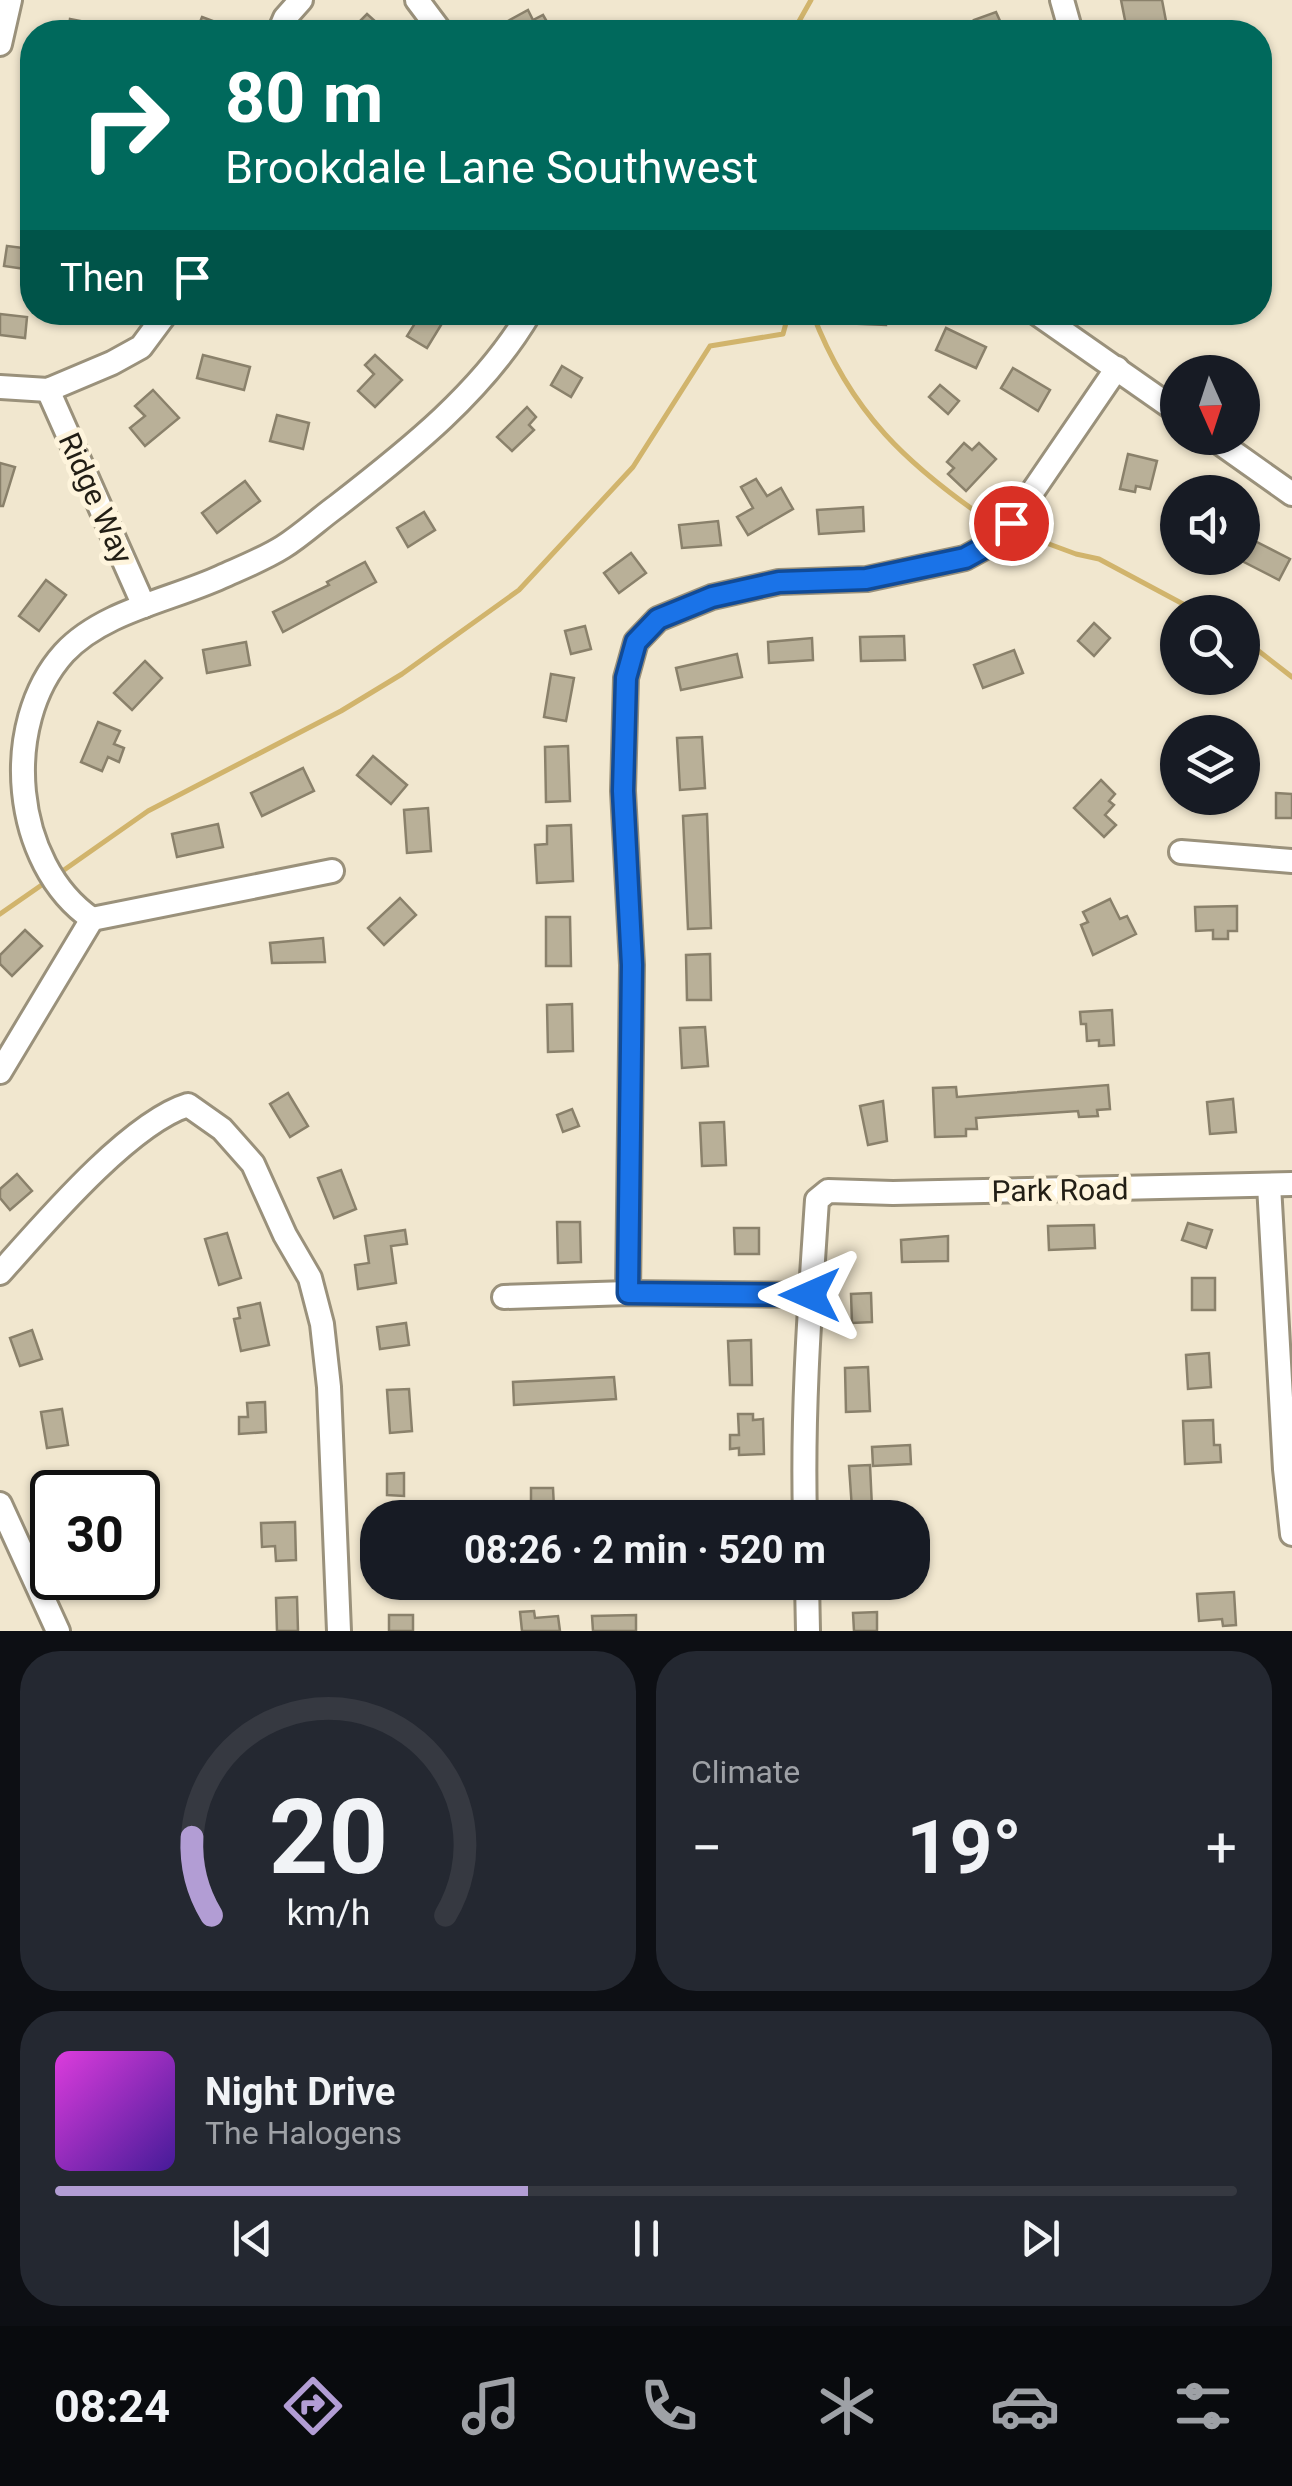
<!DOCTYPE html>
<meta charset="utf-8">
<style>
:root{--surface:#171b24;--page:#242831;--text:#f1f3f6;--muted:#9ea1a6;--line:#363941;--accent:#b29dd4}
body{margin:0;font-family:Roboto,sans-serif;background:var(--page);color:var(--text);height:100vh;display:flex;flex-direction:column;font-size:38px;white-space:nowrap}
*{box-sizing:border-box;margin:0}
p{font-size:32px;color:var(--muted)}
.icon{flex:none;width:55px;height:55px;fill:none;stroke:currentColor;stroke-width:2;stroke-linecap:round;stroke-linejoin:round}
.map{position:relative;height:1631px;overflow:hidden}
.panel{display:flex;flex-direction:column;gap:20px;padding:20px;background:#0d0f14;flex:1}
.panel>*{flex:none}
.hud{position:absolute;left:20px;top:20px;width:1252px;height:305px;border-radius:40px;box-shadow:0 2px 8px #0004;background:#00695c;color:#fff;overflow:hidden}
.needle{width:65px;rotate:177deg}
.buttons{position:absolute;left:1160px;top:355px;display:grid;gap:20px}
.buttons a{display:grid;place-items:center;width:100px;height:100px;border-radius:50%;background:var(--surface);box-shadow:0 2px 8px #0004;font-size:50px}
.speed{position:absolute;left:30px;top:1470px;display:flex;gap:20px;font-size:50px;font-weight:700;text-align:center}
.speed>*{display:grid;place-content:center;width:130px;height:130px;border-radius:50%;background:var(--surface);box-shadow:0 2px 8px #0004;line-height:1}
.speed .limit{border:5px solid #111;border-radius:15px;background:#fff;color:#111}
.pin{position:absolute;display:grid;place-items:center;width:85px;height:85px;color:#fff;margin:-42px;border:5px solid #fff;border-radius:50%;box-shadow:0 2px 10px #0007}
.me{position:absolute;width:110px;margin:-55px;rotate:270deg;stroke-linejoin:round;filter:drop-shadow(0 0 8px #0008)}
.turn{display:flex;align-items:center;gap:35px;height:210px;padding:0 40px;font-size:45px}
.turn .icon{width:130px;height:130px;stroke-width:2.5}
.turn b{display:block;font-size:70px;line-height:85px}
.then{display:flex;align-items:center;height:95px;padding:0 40px;background:#0003;gap:20px;font-size:38px}
.big{font-size:75px;font-weight:700;line-height:1.1}
.panel .tile{flex:1;display:flex;flex-direction:column;justify-content:center;gap:15px;min-width:0;padding:0 35px;border-radius:40px;background:var(--page)}
.panel .dial{align-items:center;gap:0}
.dial svg{height:260px;overflow:visible;fill:none;stroke:var(--line);stroke-width:7;stroke-linecap:round;text-anchor:middle}
.dial text{fill:var(--text);stroke:none}
.song{display:flex;align-items:center;gap:30px}
.cover{width:120px;height:120px;border-radius:15px;background:linear-gradient(135deg,hsl(300 70% 55%),hsl(260 70% 35%))}
.played{height:10px;border-radius:5px;background:linear-gradient(90deg,var(--accent) 40%,var(--line) 40%)}
.keys{display:flex;justify-content:space-around;direction:ltr}
.heat{display:flex;justify-content:space-between;align-items:center;font-size:55px;direction:ltr}
.panel .tiles{flex:1;display:grid;gap:20px;grid-template-columns:1fr 1fr}
.tile:last-child{grid-column:span 2}
.trip{position:absolute;left:360px;top:1500px;width:570px;height:100px;border-radius:40px;background:var(--surface);box-shadow:0 2px 8px #0004;font-weight:700;line-height:100px;text-align:center}
.menu{display:flex;height:160px;justify-content:space-around;align-items:center;background:#090b0e;color:var(--muted)}
.menu .icon{width:70px;height:70px}
.menu .on{color:var(--accent)}
.menu b{font-size:45px;color:var(--text)}
.map>svg:first-child{display:block}
.lines{fill:none;stroke-linecap:round;stroke-linejoin:round}
.stream{stroke:#d1b46c;stroke-width:5}
.building{fill:#b9b098;stroke:#8a816b;stroke-width:2.5}
.minor-casing{stroke:#9a917b;stroke-width:28}
.minor{stroke:#fff;stroke-width:22}
.route-casing{stroke:#114b97;stroke-width:25}
.route{stroke:#1a73e8;stroke-width:18}
.labels{text-anchor:middle;dominant-baseline:central;stroke-width:10;stroke-linejoin:round;paint-order:stroke}
.street-label{font-size:30px;fill:#221e15;stroke:#fef4dc}
</style>
<div class="map">
<svg width="1292" height="1631" viewBox="0 0 1292 1631">
<rect width="100%" height="100%" fill="#f1e7cf"/>
<g class="lines">
<g class="stream">
<path d="M793,32l18,-32"/>
<path d="M812,312c38,101 96,154 183,213"/>
<path d="M1022,534l54,20 23,5 99,53"/>
<path d="M1242,638l50,39"/>
<path d="M64,870l84,-59 193,-100 61,-37 117,-84 114,-123 77,-121 73,-12 6,-22"/>
<path d="M0,914l46,-32"/>
</g>
</g>
<g class="building">
<path d="M1121,0h41l4,21 -39,9z"/>
<path d="M528,10l5,10 10,-5 10,17h-44l4,-2 -5,-9z"/>
<path d="M996,12l9,20h-26l-5,-12z"/>
<path d="M367,14l20,18h-38z"/>
<path d="M202,17l38,14v1h-44z"/>
<path d="M70,19l36,7v6h-38z"/>
<path d="M7,246l25,3v21l-28,-4z"/>
<path d="M422,312h27l-22,36 -20,-12z"/>
<path d="M840,312h47l-1,13 -46,-2z"/>
<path d="M0,314l27,3 -2,21 -25,-3z"/>
<path d="M946,328l40,19 -10,21 -40,-18z"/>
<path d="M203,355l47,12 -6,23 -47,-12z"/>
<path d="M375,355l27,25 -27,27 -17,-16 16,-17 -9,-9z"/>
<path d="M562,366l20,12 -11,19 -20,-12z"/>
<path d="M1013,368l37,22 -12,21 -37,-23z"/>
<path d="M940,385l19,16 -11,13 -19,-17z"/>
<path d="M153,390l26,28 -34,28 -15,-18 15,-12 -10,-10z"/>
<path d="M527,407l9,10 -7,8 5,5 -22,21 -15,-14z"/>
<path d="M277,415l32,8 -6,26 -33,-8z"/>
<path d="M964,443l8,7 7,-7 17,16 -30,32 -18,-17 6,-6 -7,-6z"/>
<path d="M1128,454l29,7 -7,28 -14,-3 -1,6 -15,-3z"/>
<path d="M0,463l15,4 -12,39h-3z"/>
<path d="M756,479l11,17 14,-8 12,21 -45,26 -11,-18 16,-9 -12,-21z"/>
<path d="M245,481l15,20 -43,32 -15,-20z"/>
<path d="M863,507l1,24 -45,3 -2,-24z"/>
<path d="M424,512l11,18 -27,17 -11,-19z"/>
<path d="M718,521l3,24 -39,3 -3,-23z"/>
<path d="M1251,539l39,20 -11,21 -39,-20z"/>
<path d="M631,553l15,20 -27,20 -15,-20z"/>
<path d="M365,562l11,20 -93,50 -10,-20 56,-27 -2,-3z"/>
<path d="M46,580l20,15 -27,36 -20,-15z"/>
<path d="M1094,623l16,15 -16,18 -16,-15z"/>
<path d="M585,626l6,23 -20,5 -6,-23z"/>
<path d="M904,636l1,24 -44,1 -1,-24z"/>
<path d="M812,638l1,22 -44,3 -1,-21z"/>
<path d="M246,642l4,23 -43,8 -4,-23z"/>
<path d="M1014,650l9,23 -40,15 -9,-23z"/>
<path d="M737,654l5,23 -61,13 -5,-22z"/>
<path d="M145,661l17,17 -30,32 -18,-17z"/>
<path d="M551,674l23,4 -8,43 -22,-4z"/>
<path d="M98,722l22,9 -6,13 10,4 -5,14 -11,-5 -6,14 -21,-9z"/>
<path d="M702,737l3,51 -25,2 -3,-52z"/>
<path d="M568,746l2,55 -24,1 -1,-55z"/>
<path d="M373,756l34,29 -16,19 -34,-29z"/>
<path d="M303,768l11,23 -52,25 -11,-23z"/>
<path d="M1101,780l14,14 -6,7 5,4 -9,10 11,10 -12,12 -30,-29z"/>
<path d="M1276,793l16,1v24h-16z"/>
<path d="M1189,798h39l-2,13 -38,-6z"/>
<path d="M428,808l3,43 -24,2 -3,-43z"/>
<path d="M707,814l4,114 -23,1 -5,-113z"/>
<path d="M218,824l5,23 -46,10 -5,-23z"/>
<path d="M571,825l2,56 -36,2 -2,-38 12,-1v-18z"/>
<path d="M400,898l16,17 -32,30 -16,-17z"/>
<path d="M1110,899l10,20 7,-3 9,18 -43,21 -12,-30 7,-3 -5,-10z"/>
<path d="M1237,906v25h-9v8h-15v-9l-17,1 -1,-24z"/>
<path d="M546,917h24l1,49h-25z"/>
<path d="M25,930l17,16 -30,30 -12,-12v-9z"/>
<path d="M323,938l2,24 -53,1 -2,-20z"/>
<path d="M710,954l1,46h-24l-1,-45z"/>
<path d="M572,1004l1,47 -25,1 -1,-47z"/>
<path d="M1112,1010l2,35 -15,1v-6l-12,1 -1,-17h-5l-1,-12z"/>
<path d="M705,1027l3,39 -26,2 -2,-40z"/>
<path d="M1108,1085l2,24 -13,1 1,6 -19,1 -1,-6 -102,7 1,11h-11v7l-31,1 -2,-49 23,-1 1,10z"/>
<path d="M288,1093l20,33 -18,11 -20,-33z"/>
<path d="M1233,1099l3,33 -26,2 -3,-32z"/>
<path d="M883,1101l4,40 -19,4 -8,-39z"/>
<path d="M572,1109l7,17 -16,6 -6,-17z"/>
<path d="M724,1122l2,43 -24,1 -2,-43z"/>
<path d="M341,1170l15,39 -22,9 -16,-40z"/>
<path d="M17,1174l15,17 -22,19 -10,-12v-9z"/>
<path d="M557,1222h23l1,40 -23,1z"/>
<path d="M1188,1223l24,7 -6,18 -24,-8z"/>
<path d="M1094,1225l1,23 -46,2 -1,-24z"/>
<path d="M734,1228h25v26h-24z"/>
<path d="M405,1230l2,14 -16,2 5,37 -38,6 -3,-24 14,-2 -4,-27z"/>
<path d="M227,1233l14,45 -22,7 -14,-46z"/>
<path d="M948,1236v25l-46,1 -1,-22z"/>
<rect x="1192" y="1278" width="23" height="32"/>
<path d="M871,1293l1,29 -20,1 -1,-29z"/>
<path d="M260,1303l9,42 -28,6 -7,-32 6,-1 -2,-10z"/>
<path d="M406,1323l3,22 -29,4 -3,-22z"/>
<path d="M32,1330l10,29 -22,7 -10,-28z"/>
<path d="M751,1340l1,45h-22l-2,-44z"/>
<path d="M1209,1353l2,34 -23,2 -2,-34z"/>
<path d="M868,1367l2,44 -24,1 -1,-44z"/>
<path d="M614,1377l2,22 -102,6 -1,-23z"/>
<path d="M409,1389l3,42 -22,2 -3,-43z"/>
<path d="M265,1402l1,30 -27,2v-17h9l-1,-14z"/>
<path d="M62,1409l6,36 -21,3 -6,-36z"/>
<path d="M738,1414h15v6l10,-1 1,35 -25,1v-7l-9,1v-14h9z"/>
<path d="M1213,1420l1,25h6l1,17 -36,2 -2,-43z"/>
<path d="M910,1445l1,19 -38,2 -1,-19z"/>
<path d="M870,1465l2,42 -20,2 -3,-43z"/>
<path d="M404,1473v23l-17,-1v-21z"/>
<path d="M531,1488h22l1,20h-23z"/>
<path d="M295,1522l1,38 -20,1 -1,-15 -13,1 -1,-24z"/>
<path d="M1234,1592l2,33 -13,1 -1,-7 -23,2 -2,-27z"/>
<path d="M297,1597l1,34h-21l-1,-33z"/>
<path d="M534,1611l1,7 23,-2 2,15h-38l-2,-19z"/>
<path d="M877,1612v19h-23l-1,-18z"/>
<rect x="389" y="1615" width="24" height="16"/>
<path d="M636,1615v16h-43l-1,-15z"/>
</g>
<g class="lines">
<defs>
<g id="minor">
<path d="M417,0l24,32"/>
<path d="M1062,0l9,32"/>
<path d="M279,32l6,-14 16,-18"/>
<path d="M0,44l10,-44"/>
<path d="M1035,312l143,100"/>
<path d="M0,387l48,3 64,-27 29,-16 26,-35"/>
<path d="M48,390l96,216"/>
<path d="M1213,438l79,56"/>
<path d="M1181,852l111,9"/>
<path d="M92,919c-80,-55 -92,-195 -28,-266 39,-42 107,-53 157,-76 20,-9 43,-18 62,-30 19,-12 36,-28 54,-41 71,-55 147,-115 193,-194"/>
<path d="M92,919l240,-48"/>
<path d="M0,1072l92,-153"/>
<path d="M1269,1185l16,284 7,65"/>
<path d="M0,1273c42,-47 129,-150 188,-168l34,24 31,35 32,71 25,43 12,46 7,63 10,244"/>
<path d="M628,1293l4,-328 -9,-174 3,-113 10,-36 22,-23 54,-22 67,-15 88,-3 98,-21 22,-12 24,-23 106,-155"/>
<path d="M504,1297l124,-4 182,2"/>
<path d="M0,1504l58,127"/>
<path d="M805,1518c-3,-107 5,-213 12,-318l11,-9 65,2 399,-9"/>
<path d="M807,1582l1,49"/>
</g>
</defs>
<use href="#minor" class="minor-casing"/>
<use href="#minor" class="minor"/>
</g>
<g class="lines">
<defs>
<path id="route" d="M810,1295l-182,-2 4,-328 -9,-174 3,-113 10,-36 22,-23 54,-22 67,-15 87,-3 99,-21 22,-12 24,-23"/>
</defs>
<use href="#route" class="route-casing"/>
<use href="#route" class="route"/>
</g>
<g class="labels">
<g class="street-label">
<text transform="translate(96 498) rotate(66)">Ridge Way</text>
<text transform="translate(1060 1190) rotate(-1)">Park Road</text>
</g>
</g>
</svg>
<div class="buttons">
<a><svg class="needle" viewBox="-14 -14 28 28"><path d="M0-13l5 13h-10z" fill="#e53935"/><path d="M0 13l5-13h-10z" fill="#9ea1a6"/></svg></a>
<a><svg class="icon" aria-label="sound" viewBox="0 0 24 24"><path d="M4 9h4l5-4v14l-5-4H4zM17 9q2 3 0 6"/></svg></a>
<a><svg class="icon" aria-label="search" viewBox="0 0 24 24"><circle cx="10" cy="10" r="6"/><path d="M15 15l6 6"/></svg></a>
<a><svg class="icon" aria-label="layers" viewBox="0 0 24 24"><path d="M12 4l9 5-9 5-9-5zM3 14l9 5 9-5"/></svg></a>
</div>
<div class="speed"><div class="limit">30</div></div>
<div class="pin" style="left:1011px;top:523px;background:#d93025"><svg class="icon" aria-label="arrive" viewBox="0 0 24 24"><path d="M6 21V4h12l-3 4 3 4H6"/></svg></div>
<svg class="me" style="left:810px;top:1295px" viewBox="-20 -20 40 40"><path d="M0-17L14 15 0 8-14 15z" fill="#1a73e8" stroke="#fff" stroke-width="4"/></svg>
<div class="trip">08:26 · 2 min · 520 m</div>
<div class="hud">
<div class="turn"><svg class="icon" aria-label="right" viewBox="0 0 24 24"><path d="M7 20v-9h11M14 6l5 5-5 5"/></svg><div><b>80 m</b>Brookdale Lane Southwest</div></div>
<div class="then">Then<svg class="icon" aria-label="arrive" viewBox="0 0 24 24"><path d="M6 21V4h12l-3 4 3 4H6"/></svg></div>
</div>
</div>
<section class="panel">
<div class="tiles">
<div class="tile dial"><svg viewBox="0 0 100 80">
<path d="M14 69A42 42 0 1 1 86 69"/>
<path d="M14 69A42 42 0 0 1 8 45" stroke="#b29dd4"/>
<text x="50" y="56" font-size="32" font-weight="700">20</text>
<text x="50" y="72" font-size="11">km/h</text>
</svg></div>
<div class="tile"><p>Climate</p>
<div class="heat"><a>−</a><b class="big">19°</b><a>+</a></div>
</div>
<div class="tile">
<div class="song"><i class="cover"></i><div><b>Night Drive</b><p>The Halogens</p></div></div>
<div class="played"></div>
<div class="keys"><svg class="icon" aria-label="previous" viewBox="0 0 24 24"><path d="M18 5L8 12l10 7zM5 5v14"/></svg><svg class="icon" aria-label="pause" viewBox="0 0 24 24"><path d="M8 5v14M16 5v14"/></svg><svg class="icon" aria-label="next" viewBox="0 0 24 24"><path d="M6 5l10 7-10 7zM19 5v14"/></svg></div>
</div>
</div>
</section>
<nav class="menu">
<b>08:24</b>
<svg class="icon on" aria-label="directions" viewBox="0 0 24 24"><path d="M12 3l9 9-9 9-9-9zM9 14v-3h6M13 9l2 2-2 2"/></svg>
<svg class="icon" aria-label="music" viewBox="0 0 24 24"><path d="M9 18V5l10-2v13"/><circle cx="6" cy="18" r="3"/><circle cx="16" cy="16" r="3"/></svg>
<svg class="icon" aria-label="phone" viewBox="0 0 24 24"><path d="M5 4h4l2 5-3 2q2 4 5 5l2-3 5 2v4C11 20 4 13 5 4z"/></svg>
<svg class="icon" aria-label="climate" viewBox="0 0 24 24"><path d="M12 3v18M4 7l16 10M4 17L20 7"/></svg>
<svg class="icon" aria-label="car" viewBox="0 0 24 24"><path d="M5 17H2v-5l4-1 3-4h7l3 4 3 1v5h-3M9 17h6M6 11h13"/><circle cx="7" cy="17" r="2"/><circle cx="17" cy="17" r="2"/></svg>
<svg class="icon" aria-label="filters" viewBox="0 0 24 24"><path d="M4 7h16M4 17h16"/><circle cx="9" cy="7" r="2"/><circle cx="15" cy="17" r="2"/></svg>
</nav>
